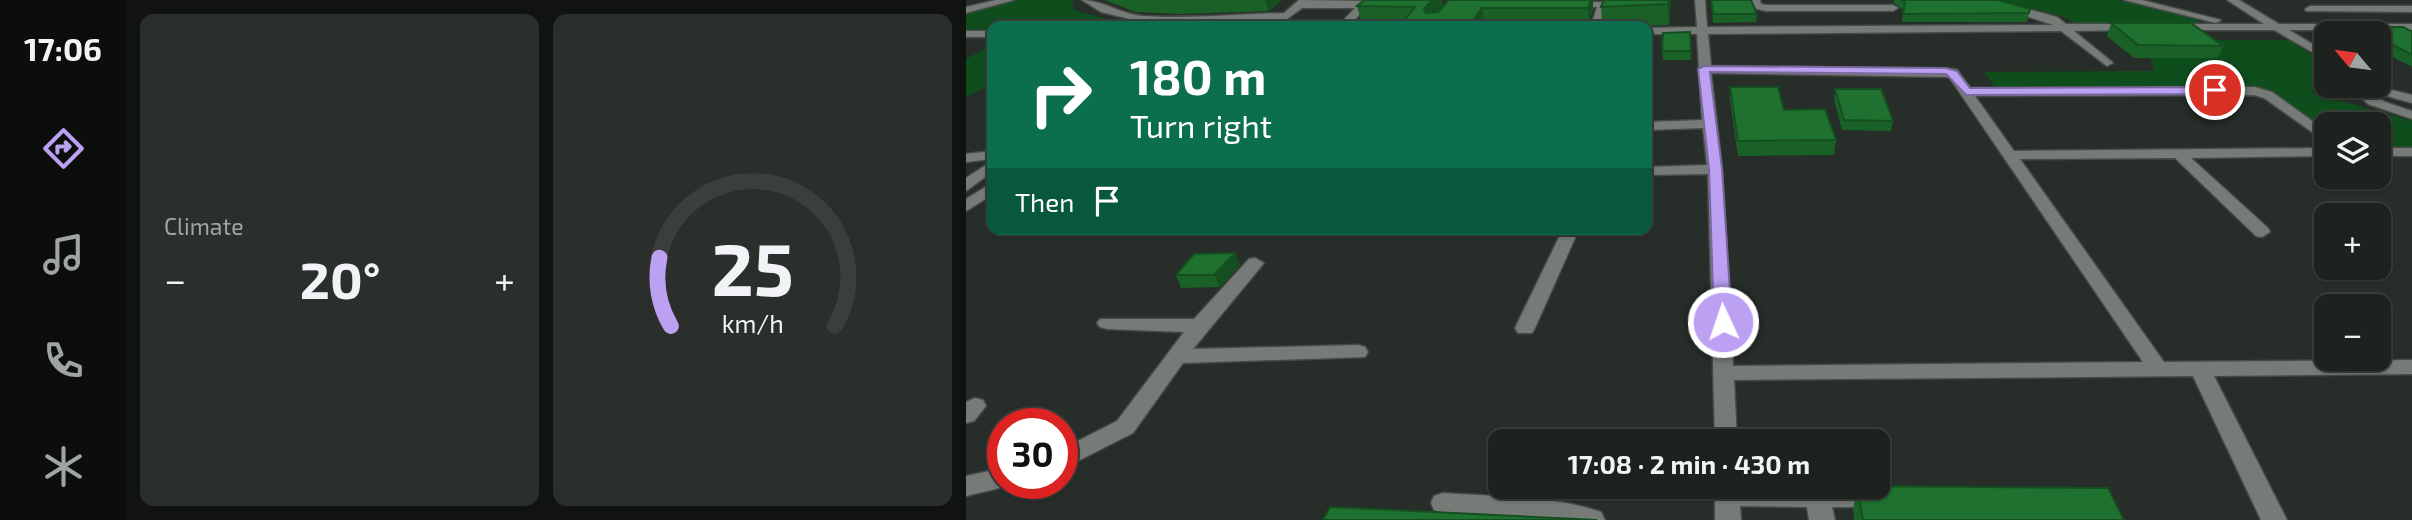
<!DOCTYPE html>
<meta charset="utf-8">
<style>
:root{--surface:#1d221e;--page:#2a2f2b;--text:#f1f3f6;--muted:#a0a4a4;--line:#3b3f3c;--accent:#bca0f2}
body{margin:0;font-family:"Exo 2",sans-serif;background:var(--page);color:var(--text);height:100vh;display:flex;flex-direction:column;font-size:26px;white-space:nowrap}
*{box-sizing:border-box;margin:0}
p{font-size:23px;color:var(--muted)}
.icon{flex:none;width:38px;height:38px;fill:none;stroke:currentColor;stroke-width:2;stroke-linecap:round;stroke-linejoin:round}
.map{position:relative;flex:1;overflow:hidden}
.details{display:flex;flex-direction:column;gap:14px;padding:14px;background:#101310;width:840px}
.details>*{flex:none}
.guide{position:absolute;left:21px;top:21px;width:665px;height:214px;border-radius:14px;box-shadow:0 2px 5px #0004,0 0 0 2px var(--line);background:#0b6e4f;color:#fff;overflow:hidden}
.needle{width:46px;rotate:299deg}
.controls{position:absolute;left:1348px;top:21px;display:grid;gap:14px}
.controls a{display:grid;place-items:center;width:77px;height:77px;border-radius:14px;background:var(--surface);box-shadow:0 2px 5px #0004,0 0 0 2px var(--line);font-size:35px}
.speed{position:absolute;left:21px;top:408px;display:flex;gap:14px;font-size:35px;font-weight:700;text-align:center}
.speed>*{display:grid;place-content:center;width:91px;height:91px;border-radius:50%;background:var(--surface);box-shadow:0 2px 5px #0004,0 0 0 2px var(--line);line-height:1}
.speed .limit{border:10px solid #d22;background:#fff;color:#111}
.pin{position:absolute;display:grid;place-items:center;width:60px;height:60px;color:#fff;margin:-30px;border:4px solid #fff;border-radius:50%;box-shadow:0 2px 7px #0007}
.me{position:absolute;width:77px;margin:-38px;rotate:357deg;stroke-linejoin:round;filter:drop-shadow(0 0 5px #0008)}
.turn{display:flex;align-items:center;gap:24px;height:147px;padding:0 28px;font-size:32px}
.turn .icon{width:91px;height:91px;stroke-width:2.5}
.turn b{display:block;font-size:49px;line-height:60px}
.then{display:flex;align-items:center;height:66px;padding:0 28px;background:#0003;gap:14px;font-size:26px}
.big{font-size:52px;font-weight:700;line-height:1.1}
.details .widget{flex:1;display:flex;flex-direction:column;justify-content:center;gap:10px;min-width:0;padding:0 24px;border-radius:14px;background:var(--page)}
.details .dial{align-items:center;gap:0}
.dial svg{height:182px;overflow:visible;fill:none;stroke:var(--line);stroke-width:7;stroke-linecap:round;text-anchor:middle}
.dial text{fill:var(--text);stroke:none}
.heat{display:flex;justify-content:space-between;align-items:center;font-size:38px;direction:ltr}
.details .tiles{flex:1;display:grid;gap:14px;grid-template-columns:repeat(2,1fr)}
.trip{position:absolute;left:522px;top:429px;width:402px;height:70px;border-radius:14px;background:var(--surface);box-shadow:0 2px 5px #0004,0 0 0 2px var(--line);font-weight:700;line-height:70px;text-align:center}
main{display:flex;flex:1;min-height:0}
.tabs{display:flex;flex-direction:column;width:126px;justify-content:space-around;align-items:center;background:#0c0e0c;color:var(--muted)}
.tabs .icon{width:49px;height:49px}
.tabs .on{color:var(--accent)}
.tabs b{font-size:32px;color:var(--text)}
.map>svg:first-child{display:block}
.green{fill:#0e4e1d}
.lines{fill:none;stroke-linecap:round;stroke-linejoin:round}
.minor-casing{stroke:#444a45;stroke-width:3}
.minor{fill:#777b78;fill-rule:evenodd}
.wall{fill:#1a6128}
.shaded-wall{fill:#154f21}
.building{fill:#1e712f;stroke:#154f21;stroke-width:2}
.route{fill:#bca0f2;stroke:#7a689d;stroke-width:2}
</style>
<main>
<nav class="tabs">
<b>17:06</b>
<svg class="icon on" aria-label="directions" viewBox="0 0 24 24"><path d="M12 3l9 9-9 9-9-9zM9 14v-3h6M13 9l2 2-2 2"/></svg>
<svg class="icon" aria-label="music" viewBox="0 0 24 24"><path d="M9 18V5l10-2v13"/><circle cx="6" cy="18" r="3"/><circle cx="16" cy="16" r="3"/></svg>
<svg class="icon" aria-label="phone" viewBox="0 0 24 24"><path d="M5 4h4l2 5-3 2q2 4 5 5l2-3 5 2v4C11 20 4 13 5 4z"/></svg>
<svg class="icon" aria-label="climate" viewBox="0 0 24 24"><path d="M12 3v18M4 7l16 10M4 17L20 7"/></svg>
</nav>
<section class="details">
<div class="tiles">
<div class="widget"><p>Climate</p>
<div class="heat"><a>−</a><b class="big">20°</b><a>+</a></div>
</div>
<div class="widget dial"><svg viewBox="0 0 100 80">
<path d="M14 69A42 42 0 1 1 86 69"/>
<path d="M14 69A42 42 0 0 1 9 39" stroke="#bca0f2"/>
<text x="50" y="56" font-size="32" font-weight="700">25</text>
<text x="50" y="72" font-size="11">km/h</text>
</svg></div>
</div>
</section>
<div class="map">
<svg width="1446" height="520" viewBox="0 0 1446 520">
<rect width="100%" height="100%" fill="#272d28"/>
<g class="green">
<path d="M26,0h80l2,10 45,12 -6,4h-121v4h-26v-24z"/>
<path d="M1034,0h119l79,18v5h-123l-14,-7z"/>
<path d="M1226,40h97l37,24v16l-14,13 100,28v26h-34v-23h-52v7c-27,-21 -47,-40 -81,-45l-250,1 -11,-15 171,-1 -5,-13z"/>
<path d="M26,45v39l-26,13v-38z"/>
</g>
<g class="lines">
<defs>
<g id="minor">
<path d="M30,0h18l-48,13v-6z"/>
<path d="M116,0c21,0 40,15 62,16 46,3 94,-2 140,-3l15,-13 73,1 -23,25h-11l17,-18h-53l-15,11 -143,3 -6,4h-11l7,-6 -33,-8z"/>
<path d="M729,0h10l2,27 346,-2 -75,-25h16l63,17 9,7h67l5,3 -5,3 -59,1 37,30 2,2 -6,3 -46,-35 -353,3 3,32 242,3 4,1 13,18 285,-1 17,5 54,39v11l-62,-44 -10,-3 -279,1 39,55 312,-3v8l-135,2 77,70 2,4 -8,5 -6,-1 -81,-78 -155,1 144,203 248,-2v14l-198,2 73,144h-26l-68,-144 -459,4 3,61h-22l-7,-267 -61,1v-8l60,-2 -4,-37 -56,2v-8l55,-2 -5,-86h-50v-6l50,-1zM745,73l238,4 194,285 -410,4 -11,-197z"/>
<path d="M784,0h10l1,4 5,1h127l5,3 -5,3h-127l-13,-3z"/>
<path d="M1158,0h18l79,20 -5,3z"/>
<path d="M1261,0h12l40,24h133v6h-123l37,22v8l-52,-30h-99l-5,-3 5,-3h89z"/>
<path d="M603,2h37l-5,24h-10l6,-19h-25l-5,-3z"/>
<path d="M1344,6h102v6l-106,-1 -1,-2z"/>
<rect x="0" y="31" width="26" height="6"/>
<path d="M1383,86h27l36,9v8l-47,-13 20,12 27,9v8l-44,-15z"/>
<rect x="1412" y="148" width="34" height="8"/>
<path d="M26,151v8l-26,3v-8z"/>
<path d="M26,161v11l-26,19v-13z"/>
<path d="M26,183v12l-26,16v-12z"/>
<path d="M597,229h16l-44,99 -3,5h-14l-3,-5z"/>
<path d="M289,258l9,5 -71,86 165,-4 7,2 3,5 -3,5 -182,6 -50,70 -71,36v-20l55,-28 67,-89 -77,-3 -7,-2 -3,-4 3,-4h94l55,-60z"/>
<path d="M9,398l8,2 3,6 -12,15 -8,2v-21z"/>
<path d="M37,468v15l9,2 -46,11v-20z"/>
<path d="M749,486l164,1 9,3 3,7 -3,7 -9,3h-47l3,13h-26l-2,-13 -67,-1 1,14h-26z"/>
<path d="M477,493c51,4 109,2 158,19l4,8h-84l-78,-7 -9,-3 -3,-7 3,-7z"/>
</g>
</defs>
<use href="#minor" class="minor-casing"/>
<use href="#minor" class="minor"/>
</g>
<g class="wall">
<path d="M138,0h178l-14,11 -89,3 -43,-2z"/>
<path d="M398,0h78l1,5 -6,7h1l11,-12h144v10l-4,13 -105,1 -123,-3 -4,-15z"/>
<path d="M638,0h67l-2,25 -67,1 -1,-19z"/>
<path d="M745,0l46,14 -1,8 -43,1z"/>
<path d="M928,0h104l31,13 -2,9h-125l1,-12 -9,-7z"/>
<path d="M1145,23l112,23 -5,12h-84l-27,-22z"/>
<path d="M1394,27l52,5v35l-34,-18v-16h-21z"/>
<path d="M696,51h29v9h-28z"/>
<path d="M764,87l54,23 52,30 -2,15 -96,1 -8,-55z"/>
<path d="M869,89l58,32 -2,10 -49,-1 -8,-31z"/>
<path d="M269,253l5,12 -20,22 -39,1 -5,-13z"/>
<path d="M891,486l267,34h-270l-1,-10z"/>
</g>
<g class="shaded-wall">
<path d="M299,0h17l-14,11z"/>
<path d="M466,0h10l1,5 -16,19 -3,-15z"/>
<path d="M625,0h2v10l-4,13 -1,-15z"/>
<path d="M703,0h2l-2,25 -1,-21z"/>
<path d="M516,8l2,16 -1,2h-14z"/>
<path d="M269,253l5,12 -20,22 -6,-12z"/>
</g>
<g class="building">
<path d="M398,0h68l-8,9 2,4 12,-1 11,-12h142l-3,8h-106l-13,18h-70l16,-19 -58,-1z"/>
<path d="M638,0h65l-1,4 -67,3z"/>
<path d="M745,0h40l6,14h-44z"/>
<path d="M936,0h96l32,9 -1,4 -126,1 2,-12z"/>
<path d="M1145,23h80l32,23 -85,-1z"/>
<path d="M360,25h23l-2,1h-23z"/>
<path d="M1394,27h43l9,5v23l-34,-18v-4h-7z"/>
<path d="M724,32l1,19h-29l1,-18z"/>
<path d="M764,87h48l6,23 41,-1 11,31 -98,1z"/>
<path d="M869,89h46l12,32 -49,-1z"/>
<path d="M269,253l-21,22h-38l18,-21z"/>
<path d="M891,486l251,2 16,32h-261z"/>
<path d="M364,507l267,13h-274z"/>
</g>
<path class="route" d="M738,66l242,2 11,3 13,17 245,-1 5,3 -5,4 -249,1 -20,-21 -236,-2 12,97 10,153 -9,6 -9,-6 -5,-153 -11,-100z"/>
</svg>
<div class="controls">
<a><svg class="needle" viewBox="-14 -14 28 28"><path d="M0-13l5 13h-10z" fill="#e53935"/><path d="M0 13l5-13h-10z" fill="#a0a4a4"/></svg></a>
<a><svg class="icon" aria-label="layers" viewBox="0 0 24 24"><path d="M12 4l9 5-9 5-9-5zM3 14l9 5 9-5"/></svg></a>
<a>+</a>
<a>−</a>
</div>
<div class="speed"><div class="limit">30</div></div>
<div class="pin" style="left:1249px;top:90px;background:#d93025"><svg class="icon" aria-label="arrive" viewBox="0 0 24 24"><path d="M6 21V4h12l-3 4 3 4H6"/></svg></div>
<svg class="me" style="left:757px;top:322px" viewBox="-20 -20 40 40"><circle r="17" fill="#bca0f2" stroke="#fff" stroke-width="3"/><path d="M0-11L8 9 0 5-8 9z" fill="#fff"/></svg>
<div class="trip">17:08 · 2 min · 430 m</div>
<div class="guide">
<div class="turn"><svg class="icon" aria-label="right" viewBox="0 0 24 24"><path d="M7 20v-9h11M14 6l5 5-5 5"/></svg><div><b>180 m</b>Turn right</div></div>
<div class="then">Then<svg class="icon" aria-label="arrive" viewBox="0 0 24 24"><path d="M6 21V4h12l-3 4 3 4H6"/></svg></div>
</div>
</div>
</main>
